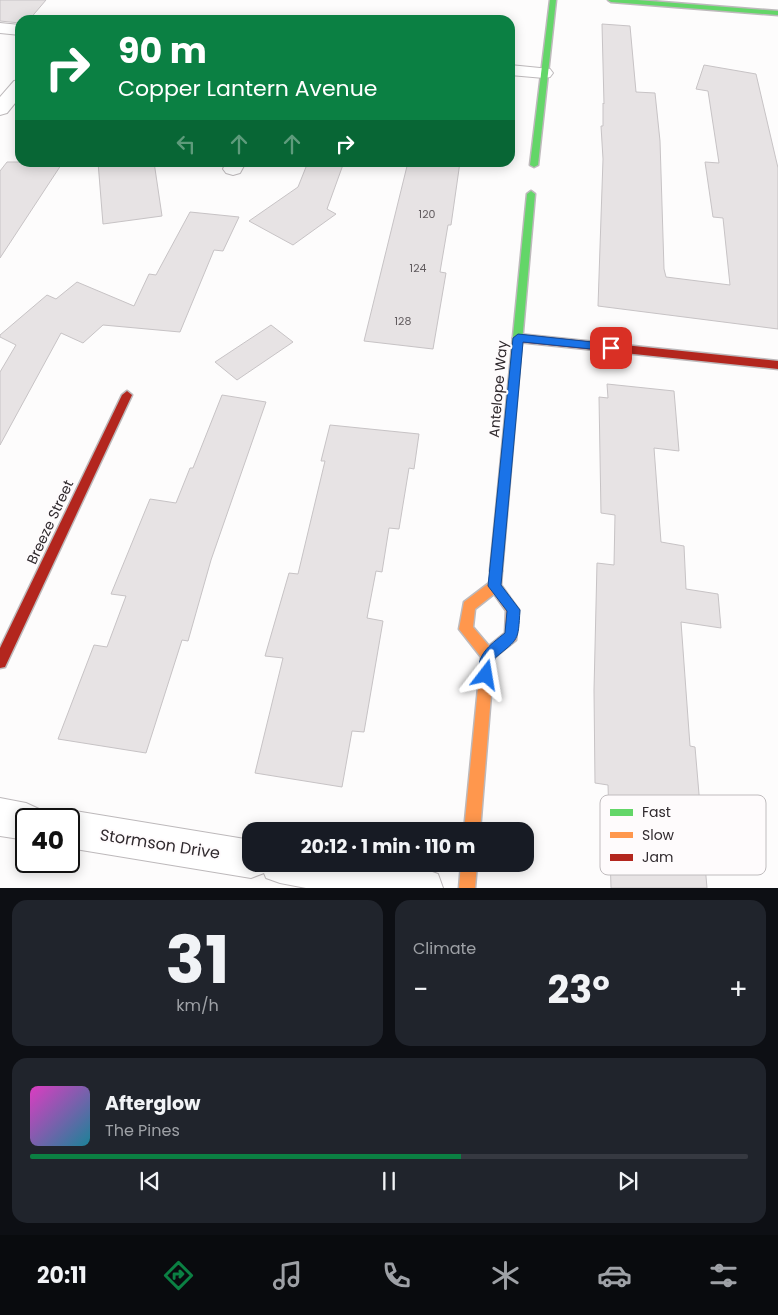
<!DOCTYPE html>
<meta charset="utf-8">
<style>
:root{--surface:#171b24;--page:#20242c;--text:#f1f3f6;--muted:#9ea1a6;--line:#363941;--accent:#0b8043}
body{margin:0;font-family:Poppins,sans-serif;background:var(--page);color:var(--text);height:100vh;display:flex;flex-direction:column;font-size:19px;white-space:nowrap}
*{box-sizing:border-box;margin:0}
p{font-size:16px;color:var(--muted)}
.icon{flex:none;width:28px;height:28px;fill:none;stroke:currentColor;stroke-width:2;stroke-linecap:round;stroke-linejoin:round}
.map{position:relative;height:888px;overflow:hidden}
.drawer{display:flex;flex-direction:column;gap:12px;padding:12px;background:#0d0f14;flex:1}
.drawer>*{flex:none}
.banner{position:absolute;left:15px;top:15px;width:500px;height:152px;border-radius:15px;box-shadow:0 2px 12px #0003;background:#0b8043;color:#fff;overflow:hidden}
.speed{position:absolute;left:15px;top:808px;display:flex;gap:10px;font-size:25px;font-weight:700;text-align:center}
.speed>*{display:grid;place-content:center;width:65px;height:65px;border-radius:50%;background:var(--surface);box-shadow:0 2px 12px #0003;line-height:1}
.speed .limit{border:2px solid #111;border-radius:8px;background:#fff;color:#111}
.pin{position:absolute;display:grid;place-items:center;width:42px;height:42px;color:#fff;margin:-21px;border-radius:10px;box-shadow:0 2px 8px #0006}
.me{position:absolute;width:55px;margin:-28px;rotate:14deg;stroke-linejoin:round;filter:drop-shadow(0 0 4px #0008)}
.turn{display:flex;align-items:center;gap:18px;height:105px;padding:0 20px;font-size:22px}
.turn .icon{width:65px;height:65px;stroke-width:2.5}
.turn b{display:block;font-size:35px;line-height:42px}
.lanes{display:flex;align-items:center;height:48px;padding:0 20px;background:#0003;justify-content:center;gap:25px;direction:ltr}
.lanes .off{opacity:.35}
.big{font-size:38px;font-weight:700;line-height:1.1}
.drawer .widget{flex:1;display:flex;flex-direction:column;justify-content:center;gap:8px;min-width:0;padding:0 18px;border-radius:15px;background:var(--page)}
.drawer .dial{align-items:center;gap:0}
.dial b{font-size:65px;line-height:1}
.song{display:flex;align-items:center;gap:15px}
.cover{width:60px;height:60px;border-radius:8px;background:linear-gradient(135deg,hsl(310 70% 55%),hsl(190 70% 35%))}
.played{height:5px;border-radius:2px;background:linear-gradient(90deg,var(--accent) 60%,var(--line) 60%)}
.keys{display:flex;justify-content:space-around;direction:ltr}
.heat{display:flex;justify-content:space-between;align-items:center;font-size:28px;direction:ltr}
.drawer .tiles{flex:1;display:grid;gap:12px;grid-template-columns:1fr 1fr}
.widget:last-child{grid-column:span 2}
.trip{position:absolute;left:242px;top:822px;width:292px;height:50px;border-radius:15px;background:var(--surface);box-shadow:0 2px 12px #0003;font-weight:700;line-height:50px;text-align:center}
.dock{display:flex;height:80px;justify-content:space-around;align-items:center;background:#090b0e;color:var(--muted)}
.dock .icon{width:35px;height:35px}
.dock .active{color:var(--accent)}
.dock b{font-size:22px;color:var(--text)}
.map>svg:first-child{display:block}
.building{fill:#e7e3e4;stroke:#c7c3c5}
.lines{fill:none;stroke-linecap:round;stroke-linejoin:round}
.street-casing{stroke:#bdb9bb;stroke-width:2}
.fast-casing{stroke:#bdb9bb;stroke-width:3}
.slow-casing{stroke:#bdb9bb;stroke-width:3}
.jam-casing{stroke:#bdb9bb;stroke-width:3}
.street{fill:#fff;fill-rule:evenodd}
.fast{fill:#63d668;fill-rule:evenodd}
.slow{fill:#ff974d;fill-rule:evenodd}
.jam{fill:#b3261e;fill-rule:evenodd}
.route{fill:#1a73e8;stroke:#114b97}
.labels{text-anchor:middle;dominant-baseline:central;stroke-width:4;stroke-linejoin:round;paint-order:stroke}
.number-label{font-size:11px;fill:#615b5e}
.street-label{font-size:14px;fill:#302a2e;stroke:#fefbfc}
.near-street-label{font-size:16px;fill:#302a2e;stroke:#fefbfc}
.key{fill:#fefbfc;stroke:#c0bcbe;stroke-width:1}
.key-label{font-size:14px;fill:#302a2e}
</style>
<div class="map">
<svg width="778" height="888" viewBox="0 0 778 888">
<rect width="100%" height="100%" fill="#fdfcfc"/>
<g class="building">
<path d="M0,0h46l-17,20h-9v3l-20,-2z"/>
<path d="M602,24l28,2 6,66 19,1 5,48 4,128 2,8 64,8 -7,-67 -10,-1 -8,-55 14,1 -11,-72 -12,-2 8,-24 52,9 22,94v161l-180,-23 5,-147 -2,-33h2v-23l1,1z"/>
<path d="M7,162h56l-63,96v-87z"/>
<path d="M98,162h56l8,54 -59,8z"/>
<path d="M308,162h36l-17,47 9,5 -43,31 -44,-24 49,-34z"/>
<path d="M408,162h52l-9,63h-3l-8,47 6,1 -13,76 -69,-8z"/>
<path d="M190,212l49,5 -16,34 -9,-1 -34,82 -77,-7 -20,18 -22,-10 -61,112v-73l16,-27 -16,-8v-2l47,-40 9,4 21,-17 57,24 15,-32 7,1z"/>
<path d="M271,325l22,17 -56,38 -22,-18z"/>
<path d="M607,384l67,7 5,60 -25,-3 7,94 23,4 2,43 32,5 3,34 -40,-6 9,124 5,1 12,141h-96l-3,-103 -13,-2 -1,-93 3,-127 17,2 1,-50 -14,-2 -2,-116 9,1z"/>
<path d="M222,395l44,7 -55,158 -23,81 -6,-1 -36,113 -88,-14 36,-94 13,2 19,-51 -15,-2 39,-95 26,4 14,-35h3z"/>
<path d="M330,425l89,9 -5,35 -5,-1 -10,61 -10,-1 -7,44 -6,-1 -9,47 16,3 -19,111 -12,-1 -10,56 -87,-14 28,-115 -18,-2 24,-83 9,1 27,-113h-4z"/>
</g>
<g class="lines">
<defs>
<g id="street">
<path d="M0,23l20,2v10l-20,-2z"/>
<path d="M510,65l40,4 3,4 -3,4 -6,1 -34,-3z"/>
<path d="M20,80v17l-13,16 -7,2v-18l14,-16z"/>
<path d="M226,162h20l-6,11 -7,2 -7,-2 -3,-4z"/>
<path d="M0,798l26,5 13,6 4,10h-17v21l-26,-4z"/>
<path d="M69,810l182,30v24h144l29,5 14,5 5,14h-137l-26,-5 -14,-5 -2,-5 -13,5 -182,-30v-29h-14l1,-3z"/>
</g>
<g id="fast">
<path d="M550,0h6l-18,165 -4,2 -4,-2z"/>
<path d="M608,0h29l141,11v4l-167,-13z"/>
<path d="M531,191l4,3 -33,377 -2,4 -4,2 -4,-2 -2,-4 37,-377z"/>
</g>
<g id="slow">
<path d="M496,565l4,2 2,4 -1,14 18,25 -3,30 -22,18 -14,173h-16l17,-174 -22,-28 5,-27 25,-19 3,-16zM494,594l12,17 -1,22 -16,13 -16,-19 2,-18z"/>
<path d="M461,864h16l-2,24h-16z"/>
</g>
<g id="jam">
<path d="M518,334l260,27v8l-260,-27 -5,-4z"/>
<path d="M127,391l5,4 -127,272 -5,1v-20l122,-253z"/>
</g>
</defs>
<use href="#street" class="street-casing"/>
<use href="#fast" class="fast-casing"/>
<use href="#slow" class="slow-casing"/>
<use href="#jam" class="jam-casing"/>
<use href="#street" class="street"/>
<use href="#fast" class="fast"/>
<use href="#slow" class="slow"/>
<use href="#jam" class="jam"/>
</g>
<path class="route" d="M518,334l93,10 5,4 -5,3 -88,-9 -22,243 19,25c-2,32 -1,28 -25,48l-4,21 -5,2 -4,-2c-10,-22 8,-34 23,-46l2,-22 -19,-25 25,-248z"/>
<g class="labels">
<g class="number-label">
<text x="427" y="214">120</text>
<text x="418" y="268">124</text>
<text x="403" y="321">128</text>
</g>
<g class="street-label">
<text transform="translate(498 389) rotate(-85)">Antelope Way</text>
<text transform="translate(50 522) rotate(-65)">Breeze Street</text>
</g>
<g class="near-street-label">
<text transform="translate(160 844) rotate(9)">Stormson Drive</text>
</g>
</g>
<rect x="600" y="795" width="166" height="80" rx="8" class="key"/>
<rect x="610" y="809" width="23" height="7" fill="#63d668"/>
<rect x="610" y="832" width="23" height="6" fill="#ff974d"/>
<rect x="610" y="854" width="23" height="7" fill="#b3261e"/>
<g class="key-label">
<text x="642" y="817">Fast</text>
<text x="642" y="840">Slow</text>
<text x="642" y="862">Jam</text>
</g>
</svg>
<div class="speed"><div class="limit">40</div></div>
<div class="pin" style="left:611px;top:348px;background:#d93025"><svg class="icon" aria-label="arrive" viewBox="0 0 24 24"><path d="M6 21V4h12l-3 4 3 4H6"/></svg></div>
<svg class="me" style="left:486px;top:675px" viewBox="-20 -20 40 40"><path d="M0-17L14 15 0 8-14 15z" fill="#1a73e8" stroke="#fff" stroke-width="4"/></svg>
<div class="trip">20:12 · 1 min · 110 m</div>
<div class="banner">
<div class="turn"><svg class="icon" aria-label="right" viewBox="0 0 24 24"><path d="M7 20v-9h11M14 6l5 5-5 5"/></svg><div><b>90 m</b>Copper Lantern Avenue</div></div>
<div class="lanes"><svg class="icon off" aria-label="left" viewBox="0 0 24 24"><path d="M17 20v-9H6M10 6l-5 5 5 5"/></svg><svg class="icon off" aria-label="ahead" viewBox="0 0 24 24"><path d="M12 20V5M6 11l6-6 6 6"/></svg><svg class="icon off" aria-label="ahead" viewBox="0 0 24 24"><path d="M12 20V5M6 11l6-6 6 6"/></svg><svg class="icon" aria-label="right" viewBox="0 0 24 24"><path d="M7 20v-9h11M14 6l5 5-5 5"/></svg></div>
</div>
</div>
<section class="drawer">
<div class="tiles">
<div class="widget dial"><b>31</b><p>km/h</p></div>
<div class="widget"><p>Climate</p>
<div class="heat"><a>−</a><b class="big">23°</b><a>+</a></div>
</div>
<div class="widget">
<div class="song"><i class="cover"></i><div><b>Afterglow</b><p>The Pines</p></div></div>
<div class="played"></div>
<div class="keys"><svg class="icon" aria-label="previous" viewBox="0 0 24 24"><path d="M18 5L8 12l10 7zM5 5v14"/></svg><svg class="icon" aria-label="pause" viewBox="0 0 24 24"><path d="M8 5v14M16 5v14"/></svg><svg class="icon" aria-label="next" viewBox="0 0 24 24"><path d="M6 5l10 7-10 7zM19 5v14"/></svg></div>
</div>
</div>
</section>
<nav class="dock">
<b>20:11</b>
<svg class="icon active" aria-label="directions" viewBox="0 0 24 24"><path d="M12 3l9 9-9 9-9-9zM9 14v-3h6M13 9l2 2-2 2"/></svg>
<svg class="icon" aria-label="music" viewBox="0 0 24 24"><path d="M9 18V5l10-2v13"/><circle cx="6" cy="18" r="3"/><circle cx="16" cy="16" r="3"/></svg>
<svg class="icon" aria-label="phone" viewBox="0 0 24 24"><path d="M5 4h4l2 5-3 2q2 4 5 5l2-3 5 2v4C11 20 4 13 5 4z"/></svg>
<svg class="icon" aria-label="climate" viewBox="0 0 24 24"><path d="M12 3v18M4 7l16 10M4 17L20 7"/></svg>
<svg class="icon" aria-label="car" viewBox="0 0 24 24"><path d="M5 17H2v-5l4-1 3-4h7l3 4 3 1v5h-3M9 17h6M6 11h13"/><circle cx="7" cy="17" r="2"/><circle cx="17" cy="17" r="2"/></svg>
<svg class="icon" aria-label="filters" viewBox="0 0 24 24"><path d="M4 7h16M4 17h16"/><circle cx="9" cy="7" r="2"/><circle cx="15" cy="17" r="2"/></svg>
</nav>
